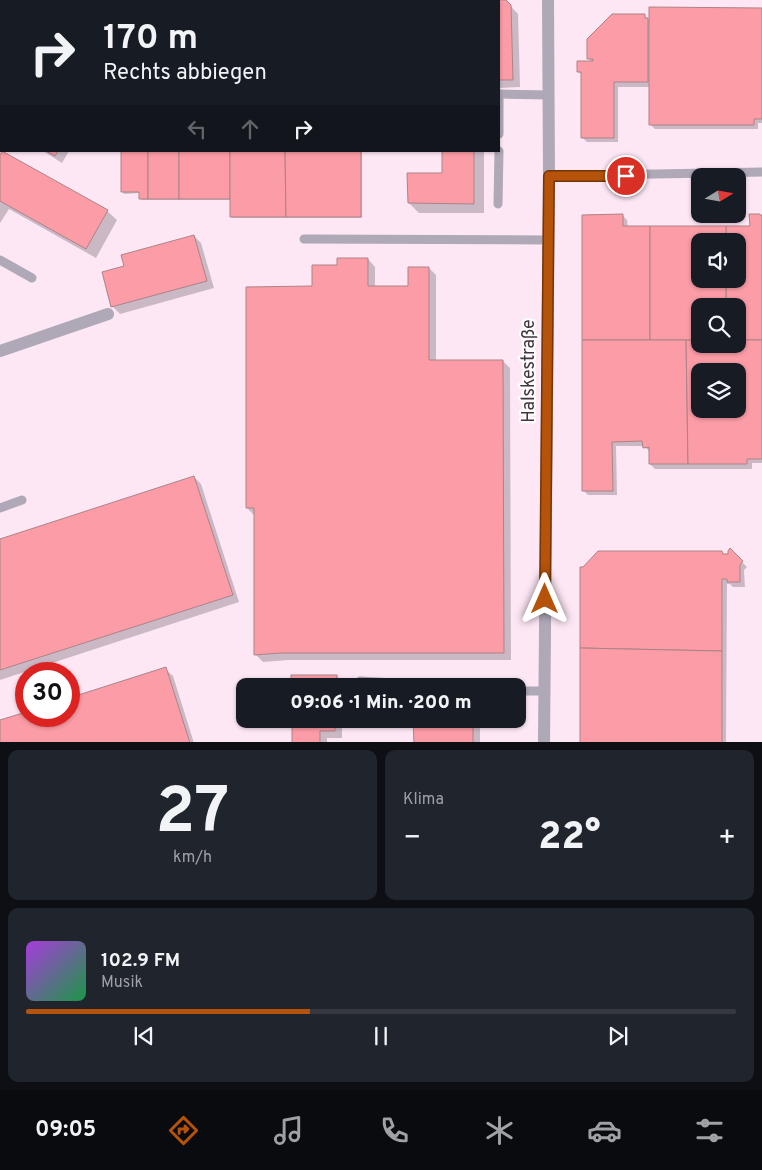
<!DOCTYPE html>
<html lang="de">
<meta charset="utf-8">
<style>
:root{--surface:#171b24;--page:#20242c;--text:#f1f3f6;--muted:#9ea1a6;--line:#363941;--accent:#b45309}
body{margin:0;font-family:Overpass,sans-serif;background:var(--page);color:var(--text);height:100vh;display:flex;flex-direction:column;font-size:19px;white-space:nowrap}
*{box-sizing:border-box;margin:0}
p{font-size:16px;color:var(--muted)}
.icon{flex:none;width:28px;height:28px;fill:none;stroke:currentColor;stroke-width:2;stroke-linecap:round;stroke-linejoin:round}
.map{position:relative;height:742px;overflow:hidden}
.drawer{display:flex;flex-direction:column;gap:8px;padding:8px;background:#0d0f14;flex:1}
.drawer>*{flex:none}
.guide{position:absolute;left:0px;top:0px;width:500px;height:152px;box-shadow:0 1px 4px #0004;background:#171b24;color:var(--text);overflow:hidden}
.needle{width:32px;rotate:79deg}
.fabs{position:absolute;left:691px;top:168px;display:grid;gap:10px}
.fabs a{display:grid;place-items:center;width:55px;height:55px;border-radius:10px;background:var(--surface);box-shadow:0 1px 4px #0004;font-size:25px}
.speed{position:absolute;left:15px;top:662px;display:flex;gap:10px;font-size:25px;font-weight:700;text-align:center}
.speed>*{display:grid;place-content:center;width:65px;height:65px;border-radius:50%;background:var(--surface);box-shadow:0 1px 4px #0004;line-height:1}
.speed .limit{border:8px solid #d22;background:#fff;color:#111}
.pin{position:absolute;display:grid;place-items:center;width:42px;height:42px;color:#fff;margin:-21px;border:2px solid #fff;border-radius:50%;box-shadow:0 1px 5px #0007}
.me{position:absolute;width:55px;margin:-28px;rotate:0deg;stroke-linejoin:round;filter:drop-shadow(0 0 4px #0008)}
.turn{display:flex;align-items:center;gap:18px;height:105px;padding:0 20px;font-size:22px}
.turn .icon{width:65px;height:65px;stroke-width:2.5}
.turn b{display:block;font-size:35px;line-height:42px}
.lanes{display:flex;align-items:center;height:48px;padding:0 20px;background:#0003;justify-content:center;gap:25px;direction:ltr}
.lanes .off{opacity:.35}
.big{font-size:38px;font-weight:800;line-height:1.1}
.drawer .tile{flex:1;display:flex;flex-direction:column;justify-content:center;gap:8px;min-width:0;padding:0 18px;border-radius:10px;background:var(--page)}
.drawer .dial{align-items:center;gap:0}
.dial b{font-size:65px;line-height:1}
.song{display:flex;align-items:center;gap:15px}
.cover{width:60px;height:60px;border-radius:8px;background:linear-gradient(135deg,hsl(280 70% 55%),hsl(140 70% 35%))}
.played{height:5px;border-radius:2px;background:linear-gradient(90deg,var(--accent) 40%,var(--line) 40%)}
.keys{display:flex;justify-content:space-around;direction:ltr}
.heat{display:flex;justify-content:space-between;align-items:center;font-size:28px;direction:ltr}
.drawer .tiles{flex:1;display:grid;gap:8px;grid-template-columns:1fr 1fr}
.tile:last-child{grid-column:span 2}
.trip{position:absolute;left:236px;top:678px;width:290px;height:50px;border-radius:10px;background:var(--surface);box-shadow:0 1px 4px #0004;font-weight:800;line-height:50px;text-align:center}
.tabs{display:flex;height:80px;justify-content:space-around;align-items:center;background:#090b0e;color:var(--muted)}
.tabs .icon{width:35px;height:35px}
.tabs .current{color:var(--accent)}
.tabs b{font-size:22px;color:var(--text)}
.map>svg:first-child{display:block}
.shadow{fill:#0003;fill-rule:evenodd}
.building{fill:#fc9ca6;stroke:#ac8387;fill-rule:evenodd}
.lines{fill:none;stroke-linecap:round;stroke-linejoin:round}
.service{stroke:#aea8b7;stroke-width:9}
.minor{stroke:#aea8b7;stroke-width:12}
.tertiary{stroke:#aea8b7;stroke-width:12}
.route-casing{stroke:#753606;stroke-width:12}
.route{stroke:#b45309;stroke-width:9}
.labels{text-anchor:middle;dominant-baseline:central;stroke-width:4.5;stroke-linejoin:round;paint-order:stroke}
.street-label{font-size:18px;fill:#43353e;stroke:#fcfcfc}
</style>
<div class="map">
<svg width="762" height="743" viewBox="0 0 762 743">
<rect width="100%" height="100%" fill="#fde7f5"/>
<g class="shadow">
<path d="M368,0h47v1h-61z"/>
<path d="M505,0l13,14 2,73 -21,1v-87h-42z"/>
<path d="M762,9v114h-4v6h-103l-5,-5v-37h-32v55h-31l-5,-5 1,-61 -5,-5 15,-8 -5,-5 56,-43 5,5z"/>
<path d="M43,151h26l-7,12z"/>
<path d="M122,151h240v67h-129l-2,-2v-16h-89l-2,-2v-5l-16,1 -2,-3z"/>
<path d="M443,151h41v62h-65l-10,-10 34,-29z"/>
<path d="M0,158l107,53 10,9 -21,38 -87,-49 -9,14z"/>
<path d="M623,216l4,4 1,8 123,-1 11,-11v247h-10v6h-97l-5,-5v-12l-6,-6h-28l1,49h-29l-5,-5zM700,241h38v38h-38zM700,306h38v38h-38zM700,371h38v38h-38z"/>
<path d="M194,236l7,7 13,45 -94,26 -8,-8 13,-39z"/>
<path d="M368,259l7,8v20h34l20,-19 7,7v86h67l7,7 1,292h-223l-25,2 -8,-8v-138l-8,-8 66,-221 26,-21z"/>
<path d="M194,477l7,7 38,118 -239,78v-140z"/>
<path d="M730,550l17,17 -3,3 1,17h-12l-3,-3h-3l-1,159h-145l141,-191 3,3 4,1z"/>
<path d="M165,669l8,7 21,67h-194v-21l26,-9v3h43v-16z"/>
<path d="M293,676h44l7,8v2h-51z"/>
<path d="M293,719h49v19h-15v5h-34z"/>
<path d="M473,719l7,8v16h-65z"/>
</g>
<g class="building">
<path d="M354,0h60v1h-74z"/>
<path d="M456,0h50l5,5 2,75h-14v-79z"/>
<path d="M649,7l113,1v111h-8v6h-105z"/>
<path d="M612,14h33v4h3v64h-34v56h-33v-66h-4v-11h16v-2h-6v-20z"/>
<path d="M2,151l106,59 -22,39 -86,-48v-46z"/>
<path d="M46,151h12l-3,5z"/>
<path d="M121,151h27v48h-9v-7h-18z"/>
<rect x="148" y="151" width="31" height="48"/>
<rect x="179" y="151" width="51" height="48"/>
<path d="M230,151h55l1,66h-56z"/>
<path d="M285,151h76v66h-75z"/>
<path d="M442,151h32v53l-66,-1 -1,-30h35z"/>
<path d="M623,214v12h27v114h-68v-125z"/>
<path d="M749,214h11v1h2v125h-24v-34h-12v-27h12v-38h-12v-15h24z"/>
<path d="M650,226h76v15h-26v38h26v27h-26v34h-50z"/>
<path d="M194,235l13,46 -96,26 -9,-35 22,-6 -3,-11z"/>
<path d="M337,258h31v28h40v-19h21v93h74l1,293h-224l-26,2v-147h-8v-221l66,-1v-21h25z"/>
<path d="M582,340h104l2,124h-39v-17l-6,1 -1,-7 -30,1 1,49h-31z"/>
<path d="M686,340h14v4h38v-4h24v119h-15v5h-59zM700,371h38v38h-38z"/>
<path d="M194,476l39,119 -233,75v-131z"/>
<path d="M730,548l13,13 -3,4v17h-13v-3h-5v72l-142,-3v-81h3l15,-16h124l1,3h5v-3z"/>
<path d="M580,648l142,3v92h-142z"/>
<path d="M166,667l24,76h-190v-23l26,-8v4h43v-18z"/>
<rect x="291" y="675" width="46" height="11"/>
<path d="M292,719h43v12h-15v12h-28z"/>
<path d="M413,719h60v24h-59z"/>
</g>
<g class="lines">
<g class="service">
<path d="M499,94l49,1"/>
<path d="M499,134v-40"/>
<path d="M549,176l213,-4"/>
<path d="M498,204l1,-53"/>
<path d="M304,239l244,1"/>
<path d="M0,260l32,18"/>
<path d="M0,508l22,-8"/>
<path d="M360,681l82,5"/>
<path d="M518,691h26"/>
</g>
<g class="minor">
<path d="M0,107l1,-2"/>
<path d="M0,351l108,-37"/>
<path d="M544,743l5,-567 -1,-176"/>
</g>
<g class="tertiary">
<path d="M54,1l7,-1"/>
<path d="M0,11h1"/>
</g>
</g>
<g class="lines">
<defs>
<path id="route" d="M545,599l4,-423h77"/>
</defs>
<use href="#route" class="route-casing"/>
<use href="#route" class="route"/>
</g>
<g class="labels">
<g class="street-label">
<text transform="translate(529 371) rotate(-90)">Halskestraße</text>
</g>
</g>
</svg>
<div class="fabs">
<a><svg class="needle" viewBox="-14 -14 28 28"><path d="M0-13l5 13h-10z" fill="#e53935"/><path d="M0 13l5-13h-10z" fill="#9ea1a6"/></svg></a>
<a><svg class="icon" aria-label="sound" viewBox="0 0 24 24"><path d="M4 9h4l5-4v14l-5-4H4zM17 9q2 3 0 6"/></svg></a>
<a><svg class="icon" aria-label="search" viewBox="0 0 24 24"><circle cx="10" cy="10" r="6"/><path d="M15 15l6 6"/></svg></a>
<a><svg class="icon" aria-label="layers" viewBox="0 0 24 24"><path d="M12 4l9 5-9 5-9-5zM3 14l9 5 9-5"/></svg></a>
</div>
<div class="speed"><div class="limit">30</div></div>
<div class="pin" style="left:626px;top:176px;background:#d93025"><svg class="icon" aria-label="arrive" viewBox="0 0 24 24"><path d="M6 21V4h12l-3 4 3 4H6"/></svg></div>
<svg class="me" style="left:545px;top:599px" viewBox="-20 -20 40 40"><path d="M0-17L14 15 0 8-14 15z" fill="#b45309" stroke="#fff" stroke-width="4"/></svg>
<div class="trip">09:06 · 1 Min. · 200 m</div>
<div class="guide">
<div class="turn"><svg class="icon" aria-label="right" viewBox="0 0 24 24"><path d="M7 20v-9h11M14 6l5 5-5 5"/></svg><div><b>170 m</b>Rechts abbiegen</div></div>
<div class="lanes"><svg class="icon off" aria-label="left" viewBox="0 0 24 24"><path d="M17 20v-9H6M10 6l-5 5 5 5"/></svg><svg class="icon off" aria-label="ahead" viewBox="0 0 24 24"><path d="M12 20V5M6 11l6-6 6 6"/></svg><svg class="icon" aria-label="right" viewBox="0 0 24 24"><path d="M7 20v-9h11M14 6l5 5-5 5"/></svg></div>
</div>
</div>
<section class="drawer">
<div class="tiles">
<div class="tile dial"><b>27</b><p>km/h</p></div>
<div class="tile"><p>Klima</p>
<div class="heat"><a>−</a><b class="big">22°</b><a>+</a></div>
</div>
<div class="tile">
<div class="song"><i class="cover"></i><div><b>102.9 FM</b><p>Musik</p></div></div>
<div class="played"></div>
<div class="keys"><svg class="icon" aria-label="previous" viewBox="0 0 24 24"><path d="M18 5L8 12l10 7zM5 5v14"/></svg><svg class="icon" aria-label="pause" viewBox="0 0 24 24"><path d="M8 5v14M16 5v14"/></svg><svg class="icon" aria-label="next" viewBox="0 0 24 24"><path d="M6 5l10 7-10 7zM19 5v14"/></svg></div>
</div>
</div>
</section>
<nav class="tabs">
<b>09:05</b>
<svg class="icon current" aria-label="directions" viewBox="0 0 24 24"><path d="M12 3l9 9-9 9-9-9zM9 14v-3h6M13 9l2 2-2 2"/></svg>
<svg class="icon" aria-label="music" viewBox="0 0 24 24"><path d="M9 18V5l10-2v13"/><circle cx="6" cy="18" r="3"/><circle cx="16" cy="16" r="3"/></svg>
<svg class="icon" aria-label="phone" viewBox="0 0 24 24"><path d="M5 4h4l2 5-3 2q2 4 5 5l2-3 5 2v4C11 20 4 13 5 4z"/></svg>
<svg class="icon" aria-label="climate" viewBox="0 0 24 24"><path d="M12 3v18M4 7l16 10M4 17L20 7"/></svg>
<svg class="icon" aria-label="car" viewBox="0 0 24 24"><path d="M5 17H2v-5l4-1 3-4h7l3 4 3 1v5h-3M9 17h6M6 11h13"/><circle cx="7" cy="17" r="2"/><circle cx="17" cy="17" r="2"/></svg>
<svg class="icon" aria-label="filters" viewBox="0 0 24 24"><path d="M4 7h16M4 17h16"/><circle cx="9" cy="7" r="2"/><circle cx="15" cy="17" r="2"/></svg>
</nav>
